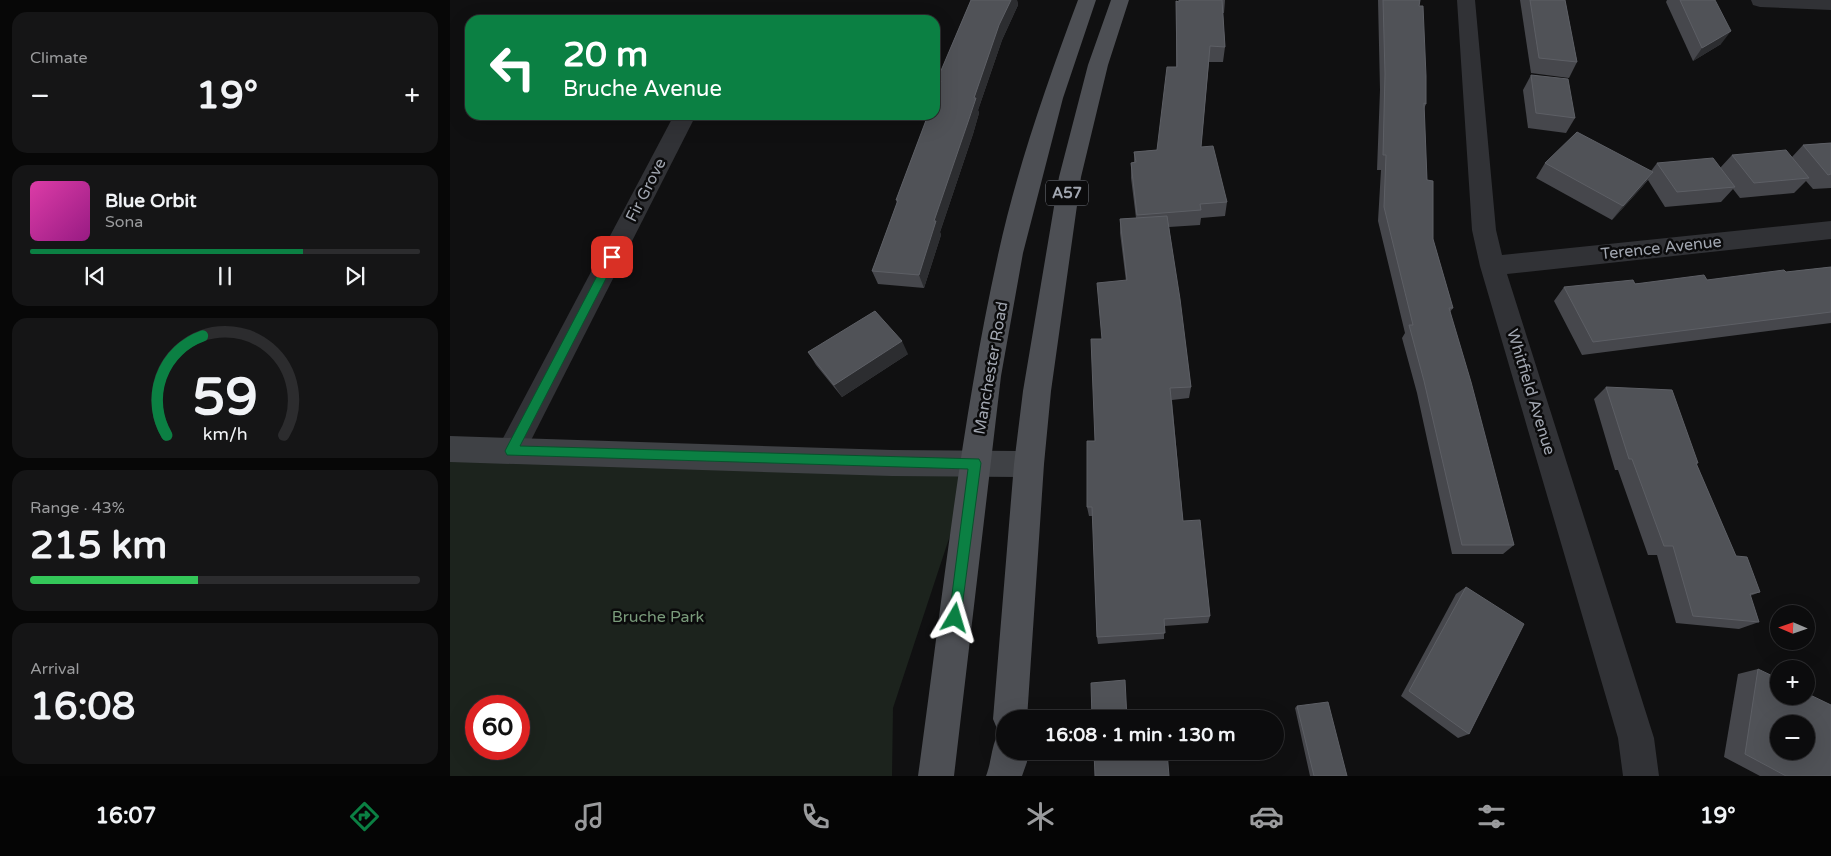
<!DOCTYPE html>
<meta charset="utf-8">
<style>
:root{--surface:#0c0c0d;--page:#151516;--text:#f1f3f6;--muted:#9a9b9d;--line:#2c2c2e;--accent:#0b8043}
body{margin:0;font-family:"Varela Round",sans-serif;background:var(--page);color:var(--text);height:100vh;display:flex;flex-direction:column;font-size:19px;white-space:nowrap}
*{box-sizing:border-box;margin:0}
p{font-size:16px;color:var(--muted)}
.icon{flex:none;width:28px;height:28px;fill:none;stroke:currentColor;stroke-width:2;stroke-linecap:round;stroke-linejoin:round}
.map{position:relative;flex:1;overflow:hidden}
.panel{display:flex;flex-direction:column;gap:12px;padding:12px;background:#070707;width:450px}
.panel>*{flex:none}
.banner{position:absolute;left:15px;top:15px;width:475px;height:105px;border-radius:15px;box-shadow:0 5px 20px #0002,0 0 0 1px var(--line);background:#0b8043;color:#fff;overflow:hidden}
.needle{width:32px;rotate:272deg}
.controls{position:absolute;left:1320px;top:605px;display:grid;gap:10px}
.controls a{display:grid;place-items:center;width:45px;height:45px;border-radius:50%;background:var(--surface);box-shadow:0 5px 20px #0002,0 0 0 1px var(--line);font-size:25px}
.speed{position:absolute;left:15px;top:695px;display:flex;gap:10px;font-size:25px;font-weight:700;text-align:center}
.speed>*{display:grid;place-content:center;width:65px;height:65px;border-radius:50%;background:var(--surface);box-shadow:0 5px 20px #0002,0 0 0 1px var(--line);line-height:1}
.speed .limit{border:8px solid #d22;background:#fff;color:#111}
.pin{position:absolute;display:grid;place-items:center;width:42px;height:42px;color:#fff;margin:-21px;border-radius:10px;box-shadow:0 2px 8px #0006}
.me{position:absolute;width:55px;margin:-28px;rotate:7deg;stroke-linejoin:round;filter:drop-shadow(0 0 4px #0008)}
.turn{display:flex;align-items:center;gap:18px;height:105px;padding:0 15px;font-size:22px}
.turn .icon{width:65px;height:65px;stroke-width:2.5}
.turn b{display:block;font-size:35px;line-height:42px}
.big{font-size:38px;font-weight:700;line-height:1.1}
.panel .widget{flex:1;display:flex;flex-direction:column;justify-content:center;gap:8px;min-width:0;padding:0 18px;border-radius:15px;background:var(--page)}
.panel .dial{align-items:center;gap:0}
.dial svg{height:130px;overflow:visible;fill:none;stroke:var(--line);stroke-width:7;stroke-linecap:round;text-anchor:middle}
.dial text{fill:var(--text);stroke:none}
.song{display:flex;align-items:center;gap:15px}
.cover{width:60px;height:60px;border-radius:8px;background:linear-gradient(135deg,hsl(320 70% 55%),hsl(310 70% 35%))}
.played{height:5px;border-radius:2px;background:linear-gradient(90deg,var(--accent) 70%,var(--line) 70%)}
.keys{display:flex;justify-content:space-around;direction:ltr}
.heat{display:flex;justify-content:space-between;align-items:center;font-size:28px;direction:ltr}
.charge{height:8px;border-radius:4px;background:linear-gradient(90deg,#34c759 43%,var(--line) 0)}
.trip{position:absolute;left:546px;top:710px;width:288px;height:50px;border-radius:25px;background:var(--surface);box-shadow:0 5px 20px #0002,0 0 0 1px var(--line);font-weight:700;line-height:50px;text-align:center}
.tabs{display:flex;height:80px;justify-content:space-around;align-items:center;background:#050505;color:var(--muted)}
.tabs .icon{width:35px;height:35px}
.tabs .selected{color:var(--accent)}
.tabs b{font-size:22px;color:var(--text)}
main{display:flex;flex:1;min-height:0}
.map>svg:first-child{display:block}
.green{fill:#1c231d;fill-rule:evenodd}
.lines{fill:none;stroke-linecap:round;stroke-linejoin:round}
.street{fill:#313236;fill-rule:evenodd}
.secondary{fill:#3f4145;fill-rule:evenodd}
.primary{fill:#4d4f54;fill-rule:evenodd}
.wall{fill:#46474c}
.shaded-wall{fill:#2c2d30}
.building{fill:#505257;stroke:#5d5f65;fill-rule:evenodd}
.route{fill:#0b8043;stroke:#07532c}
.labels{text-anchor:middle;dominant-baseline:central;stroke-width:5;stroke-linejoin:round;paint-order:stroke}
.shield{fill:#0b0b0c;stroke:#757880;stroke-width:1}
.shield-label{font-size:15px;font-weight:bold;fill:#a2a7b1}
.street-label{font-size:16px;fill:#a2a7b1;stroke:#0b0b0c}
.park-label{font-size:16px;fill:#7a9b7b;stroke:#0b0b0c}
</style>
<main>
<section class="panel">
<div class="widget"><p>Climate</p>
<div class="heat"><a>−</a><b class="big">19°</b><a>+</a></div>
</div>
<div class="widget">
<div class="song"><i class="cover"></i><div><b>Blue Orbit</b><p>Sona</p></div></div>
<div class="played"></div>
<div class="keys"><svg class="icon" aria-label="previous" viewBox="0 0 24 24"><path d="M18 5L8 12l10 7zM5 5v14"/></svg><svg class="icon" aria-label="pause" viewBox="0 0 24 24"><path d="M8 5v14M16 5v14"/></svg><svg class="icon" aria-label="next" viewBox="0 0 24 24"><path d="M6 5l10 7-10 7zM19 5v14"/></svg></div>
</div>
<div class="widget dial"><svg viewBox="0 0 100 80">
<path d="M14 69A42 42 0 1 1 86 69"/>
<path d="M14 69A42 42 0 0 1 36 8" stroke="#0b8043"/>
<text x="50" y="56" font-size="32" font-weight="700">59</text>
<text x="50" y="72" font-size="11">km/h</text>
</svg></div>
<div class="widget"><p>Range · 43%</p><b class="big">215 km</b><div class="charge"></div></div>
<div class="widget"><p>Arrival</p><b class="big">16:08</b></div>
</section>
<div class="map">
<svg width="1381" height="776" viewBox="0 0 1381 776">
<rect width="100%" height="100%" fill="#101011"/>
<path class="green" d="M0,449l520,26 -77,233 -1,68h-442zM26,706h43v43h-43z"/>
<g class="lines">
<g class="street">
<path d="M1007,0h18l21,230 6,25 329,-34v18l-324,35 147,464 5,38h-36l-5,-38 -138,-472 -8,-36z"/>
<path d="M1301,0h80v10l-71,-3 -7,-2z"/>
<path d="M224,115h22l-175,345 -10,4 -10,-4 -4,-9 4,-9z"/>
</g>
<path class="secondary" d="M0,436l442,14 137,1 10,4 5,9 -5,9 -10,4 -137,-1 -442,-14z"/>
<g class="primary">
<path d="M628,0h18l-33,98 -40,155 -22,123 -47,400h-36c24,-174 42,-349 80,-521 19,-87 49,-172 80,-255z"/>
<path d="M661,0h18l-21,65 -27,112 -30,214 -7,73 -17,255h-22v15l-7,-3 -5,-12 21,-255 9,-73 36,-214 29,-112z"/>
<path d="M555,735v16h22v11l-5,14h-36c5,-13 5,-25 10,-38z"/>
</g>
</g>
<g class="wall">
<path d="M521,0h46l1,5 -16,35 -24,70 1,3 -6,21 -33,98 1,3 -17,53 -46,-4 -6,-13 25,-68 -1,-3 43,-113 -2,-7z"/>
<path d="M729,0h46l-1,13h-1l2,34 -2,15h-14l-8,85 26,55 -2,14 -24,2 -1,7 -31,2 22,160 -2,11 -17,2 11,121 27,95 -2,7 -44,3v13l-66,5 -1,-7 -4,-121h-4l-2,-9 8,-66 7,-102 24,-58 -6,-48v-14l16,-1 -5,-40v-15l3,-1v-10l23,-2 19,-83v-66l3,1z"/>
<path d="M928,0h42l-1,6 7,98 -2,5 3,71 6,59 20,69 -3,4 64,233 -11,9h-51l-35,-161 -15,-55 3,-5 -27,-112 3,-51h-4l3,-80z"/>
<path d="M1070,0h45l12,62 -8,16 -38,-5z"/>
<path d="M1217,0h48l6,44 -28,17 -27,-59z"/>
<path d="M1081,75l44,43 -9,15 -38,-5 -5,-38z"/>
<path d="M1381,143v45l-18,1 -7,-8 -12,12 -54,5 -7,-9 -12,13 -56,5 -17,-27 -6,7 -30,33 -76,-42 9,-15 106,8 6,-8 63,5 12,-13 60,2 11,-12z"/>
<path d="M1381,267v56l-249,32 -28,-54 10,-14 143,-7 79,-8z"/>
<path d="M358,352l100,2 -66,43 -26,-32z"/>
<path d="M1156,387l92,76 -2,1 40,92 24,36 -10,4 9,26 -20,7 -63,-6 -19,-68h-9l-30,-85h-3l-21,-71z"/>
<path d="M1016,587l3,147 -11,4 -57,-42 55,-102z"/>
<path d="M1308,669l73,107h-71l-36,-19 14,-83z"/>
<path d="M847,706l50,70h-37l-15,-68z"/>
</g>
<g class="shaded-wall">
<path d="M561,0h6l1,5 -16,35 -24,70 1,3 -6,21 -33,98 1,3 -17,53 -5,-13 15,-54 40,-123 25,-73z"/>
<path d="M1281,31l-10,13 -28,17 9,-13z"/>
<path d="M1203,172l-11,15 -30,33 11,-14z"/>
<path d="M452,341l6,13 -66,43 -8,-12z"/>
</g>
<g class="building">
<path d="M521,0h40l-12,25 -25,73h2l-7,21 -35,102h2l-17,54 -47,-4 26,-71h-2l32,-85h7v-18l6,-16 -4,-1z"/>
<path d="M729,0h43l3,47 -15,-1 -9,101 12,-1 14,56 -27,2 1,6 -64,5 -6,-52 5,-1 -2,-10 23,-2 10,-83h10l-1,-66 3,1z"/>
<path d="M933,0h37l-1,6h4l3,70v28l-2,-1 3,77 6,1v58l20,69h-4l22,74 43,163h-52l-38,-164 -15,-56h4l-29,-118 2,-52h-3l2,-81z"/>
<path d="M1080,0h35l12,62 -38,-4z"/>
<path d="M1230,0h35l16,31 -29,17z"/>
<path d="M1081,75l37,4 7,39 -39,-5z"/>
<path d="M1127,132l76,40 -30,34 -78,-43z"/>
<path d="M1381,143v31l-3,1 -25,-30z"/>
<path d="M1336,150l23,28 -55,5 -22,-28z"/>
<path d="M1263,158l22,29 -58,5 -20,-29z"/>
<path d="M717,216l13,83 11,88 -21,1 13,133 17,-1 10,96 -46,3 1,14 -68,4 -5,-130h-5v-66h8l-4,-102h11l-5,-56 30,-3 -7,-61z"/>
<path d="M1381,267v45l-238,30 -29,-55 69,-7 2,4 69,-9 3,5 77,-10 2,2z"/>
<path d="M425,311l27,30 -68,44 -26,-33z"/>
<path d="M1156,387l66,3 26,73h-2l40,93 11,1 13,35 -10,2 9,28 -66,-6 -20,-70h-9l-32,-87h-3z"/>
<path d="M1016,587l58,37 -55,110 -60,-43z"/>
<path d="M1308,669l21,10v17h27v-3l25,12v71h-45l-41,-22zM1329,724h27v27h-27z"/>
<path d="M675,680l2,39h-35l-1,-36z"/>
<path d="M878,702l19,74h-33l-17,-70z"/>
<path d="M644,751h73l2,25h-74z"/>
</g>
<path class="route" d="M162,253l5,4 -97,189 459,13 2,4 -21,160 -5,2 -4,-2 -2,-5 19,-149 -461,-14 -2,-4 2,-4 100,-190z"/>
<g class="labels">
<rect class="shield" x="596" y="180.5" width="42" height="25" rx="4"/>
<g class="shield-label">
<text x="617" y="193">A57</text>
</g>
<g class="street-label">
<text transform="translate(196 190) rotate(-63)">Fir Grove</text>
<text transform="translate(1211 248) rotate(-6)">Terence Avenue</text>
<text transform="translate(541 368) rotate(-80)">Manchester Road</text>
<text transform="translate(1081 392) rotate(73)">Whitfield Avenue</text>
</g>
<g class="park-label">
<text x="208" y="617">Bruche Park</text>
</g>
</g>
</svg>
<div class="controls">
<a><svg class="needle" viewBox="-14 -14 28 28"><path d="M0-13l5 13h-10z" fill="#e53935"/><path d="M0 13l5-13h-10z" fill="#9a9b9d"/></svg></a>
<a>+</a>
<a>−</a>
</div>
<div class="speed"><div class="limit">60</div></div>
<div class="pin" style="left:162px;top:257px;background:#d93025"><svg class="icon" aria-label="arrive" viewBox="0 0 24 24"><path d="M6 21V4h12l-3 4 3 4H6"/></svg></div>
<svg class="me" style="left:505px;top:618px" viewBox="-20 -20 40 40"><path d="M0-17L14 15 0 8-14 15z" fill="#0b8043" stroke="#fff" stroke-width="4"/></svg>
<div class="trip">16:08 · 1 min · 130 m</div>
<div class="banner">
<div class="turn"><svg class="icon" aria-label="left" viewBox="0 0 24 24"><path d="M17 20v-9H6M10 6l-5 5 5 5"/></svg><div><b>20 m</b>Bruche Avenue</div></div>
</div>
</div>
</main>
<nav class="tabs">
<b>16:07</b>
<svg class="icon selected" aria-label="directions" viewBox="0 0 24 24"><path d="M12 3l9 9-9 9-9-9zM9 14v-3h6M13 9l2 2-2 2"/></svg>
<svg class="icon" aria-label="music" viewBox="0 0 24 24"><path d="M9 18V5l10-2v13"/><circle cx="6" cy="18" r="3"/><circle cx="16" cy="16" r="3"/></svg>
<svg class="icon" aria-label="phone" viewBox="0 0 24 24"><path d="M5 4h4l2 5-3 2q2 4 5 5l2-3 5 2v4C11 20 4 13 5 4z"/></svg>
<svg class="icon" aria-label="climate" viewBox="0 0 24 24"><path d="M12 3v18M4 7l16 10M4 17L20 7"/></svg>
<svg class="icon" aria-label="car" viewBox="0 0 24 24"><path d="M5 17H2v-5l4-1 3-4h7l3 4 3 1v5h-3M9 17h6M6 11h13"/><circle cx="7" cy="17" r="2"/><circle cx="17" cy="17" r="2"/></svg>
<svg class="icon" aria-label="filters" viewBox="0 0 24 24"><path d="M4 7h16M4 17h16"/><circle cx="9" cy="7" r="2"/><circle cx="15" cy="17" r="2"/></svg>
<b>19°</b>
</nav>
